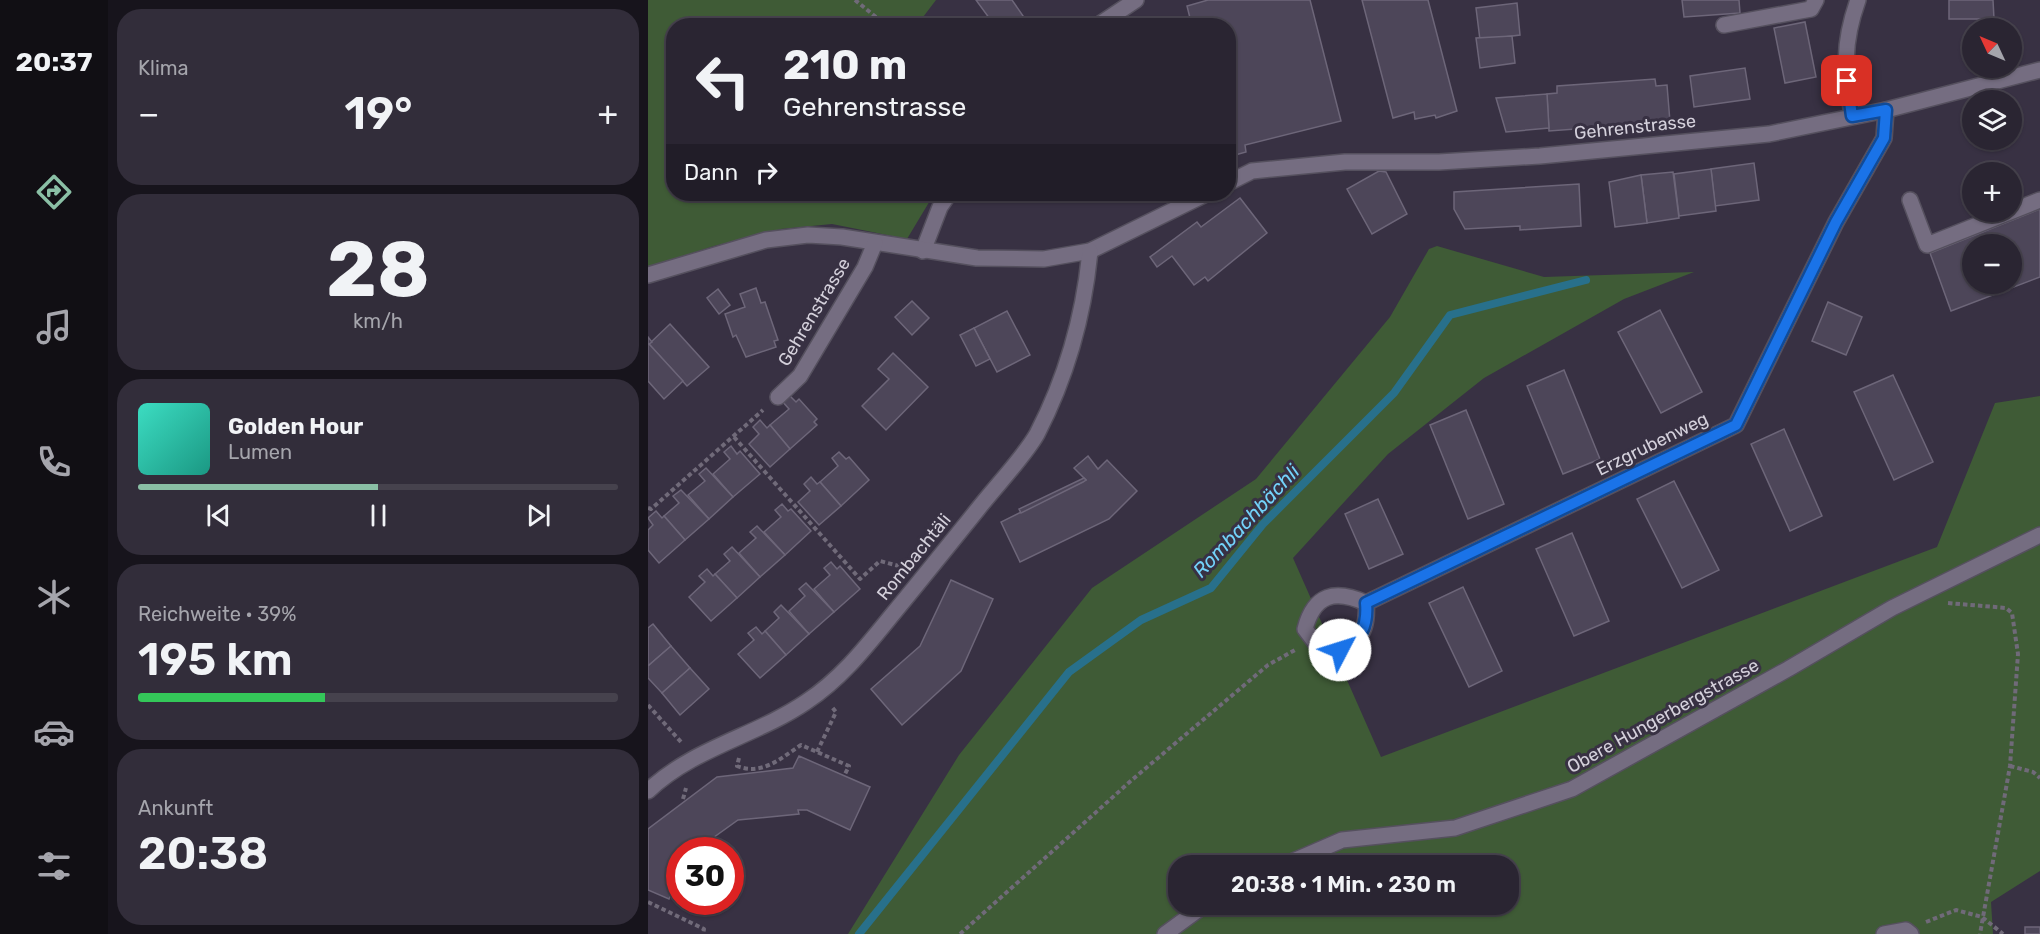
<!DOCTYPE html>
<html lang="de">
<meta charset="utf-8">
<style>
:root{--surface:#2a2532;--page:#322d3a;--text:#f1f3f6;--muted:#a5a5ac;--line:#46424d;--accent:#8abfa5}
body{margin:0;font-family:Rubik,sans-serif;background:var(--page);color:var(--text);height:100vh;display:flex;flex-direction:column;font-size:22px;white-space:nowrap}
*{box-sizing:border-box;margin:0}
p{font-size:20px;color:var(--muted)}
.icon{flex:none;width:33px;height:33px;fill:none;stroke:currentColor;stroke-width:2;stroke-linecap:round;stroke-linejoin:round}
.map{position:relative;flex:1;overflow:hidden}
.drawer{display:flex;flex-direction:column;gap:9px;padding:9px;background:#17141c;width:540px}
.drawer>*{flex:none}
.hud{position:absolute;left:18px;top:18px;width:570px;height:183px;border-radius:24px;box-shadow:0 2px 4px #0004,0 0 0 2px var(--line);background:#2a2532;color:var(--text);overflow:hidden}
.needle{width:39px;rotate:314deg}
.fabs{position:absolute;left:1314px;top:18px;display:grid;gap:12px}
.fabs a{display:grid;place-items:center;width:60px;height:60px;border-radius:50%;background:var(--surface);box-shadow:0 2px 4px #0004,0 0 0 2px var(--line);font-size:30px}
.speed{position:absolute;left:18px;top:837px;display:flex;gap:12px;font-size:30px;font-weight:700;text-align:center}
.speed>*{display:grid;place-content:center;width:78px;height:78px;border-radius:50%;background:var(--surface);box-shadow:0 2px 4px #0004,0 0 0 2px var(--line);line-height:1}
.speed .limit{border:9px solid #d22;background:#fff;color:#111}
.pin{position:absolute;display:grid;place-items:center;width:51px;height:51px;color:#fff;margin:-26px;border-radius:12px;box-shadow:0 3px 9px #0006}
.me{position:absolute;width:66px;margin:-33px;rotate:50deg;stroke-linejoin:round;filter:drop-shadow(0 0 4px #0008)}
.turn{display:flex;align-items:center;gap:21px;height:126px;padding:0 18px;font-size:27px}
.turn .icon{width:78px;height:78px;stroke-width:2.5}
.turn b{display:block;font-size:42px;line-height:51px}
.then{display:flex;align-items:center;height:57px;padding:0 18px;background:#0003;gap:12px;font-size:22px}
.big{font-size:45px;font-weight:600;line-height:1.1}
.drawer .card{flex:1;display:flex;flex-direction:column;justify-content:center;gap:9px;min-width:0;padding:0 21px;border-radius:24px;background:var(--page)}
.drawer .dial{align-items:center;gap:0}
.dial b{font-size:78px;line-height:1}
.song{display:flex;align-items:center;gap:18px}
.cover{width:72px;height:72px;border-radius:9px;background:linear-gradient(135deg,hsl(170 70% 55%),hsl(170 70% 35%))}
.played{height:6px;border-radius:3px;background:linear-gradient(90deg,var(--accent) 50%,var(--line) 50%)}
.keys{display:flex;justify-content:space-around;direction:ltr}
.heat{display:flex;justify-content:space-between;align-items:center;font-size:33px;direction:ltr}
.charge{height:9px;border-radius:4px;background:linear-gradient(90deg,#34c759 39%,var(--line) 0)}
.trip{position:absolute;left:520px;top:855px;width:351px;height:60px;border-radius:24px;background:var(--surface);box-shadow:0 2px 4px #0004,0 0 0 2px var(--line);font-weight:600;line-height:60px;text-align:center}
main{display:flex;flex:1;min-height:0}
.tabs{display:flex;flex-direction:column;width:108px;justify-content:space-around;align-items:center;background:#110f14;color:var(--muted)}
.tabs .icon{width:42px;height:42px}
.tabs .on{color:var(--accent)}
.tabs b{font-size:27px;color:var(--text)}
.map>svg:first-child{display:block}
.green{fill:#3f5b36;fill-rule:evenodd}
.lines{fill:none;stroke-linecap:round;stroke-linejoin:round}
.stream{stroke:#28708b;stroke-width:8}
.building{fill:#4d4659;stroke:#6d6679;stroke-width:1.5;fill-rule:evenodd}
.minor-casing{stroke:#55505e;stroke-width:18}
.path{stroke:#706a79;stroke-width:4;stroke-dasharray:4.5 3;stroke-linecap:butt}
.minor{stroke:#756d81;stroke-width:15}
.route-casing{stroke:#114b97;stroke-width:15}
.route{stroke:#1a73e8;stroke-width:10}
.labels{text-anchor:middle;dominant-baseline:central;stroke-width:6;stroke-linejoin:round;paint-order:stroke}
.street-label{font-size:18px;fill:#d4d0db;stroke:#383143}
.water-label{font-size:20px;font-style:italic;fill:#73d2f9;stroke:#383143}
</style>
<main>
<nav class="tabs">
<b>20:37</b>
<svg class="icon on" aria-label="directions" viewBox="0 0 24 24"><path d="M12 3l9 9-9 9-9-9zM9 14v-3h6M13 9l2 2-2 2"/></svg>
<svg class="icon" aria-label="music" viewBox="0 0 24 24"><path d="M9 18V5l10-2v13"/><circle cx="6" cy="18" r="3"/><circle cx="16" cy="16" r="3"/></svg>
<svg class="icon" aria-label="phone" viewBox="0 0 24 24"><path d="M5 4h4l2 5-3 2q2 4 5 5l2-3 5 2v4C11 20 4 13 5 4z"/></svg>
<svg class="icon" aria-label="climate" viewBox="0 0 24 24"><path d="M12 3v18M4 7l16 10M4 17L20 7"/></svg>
<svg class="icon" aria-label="car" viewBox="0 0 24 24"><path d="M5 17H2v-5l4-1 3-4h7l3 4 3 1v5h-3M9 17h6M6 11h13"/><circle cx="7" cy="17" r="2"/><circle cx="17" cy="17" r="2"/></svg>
<svg class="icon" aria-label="filters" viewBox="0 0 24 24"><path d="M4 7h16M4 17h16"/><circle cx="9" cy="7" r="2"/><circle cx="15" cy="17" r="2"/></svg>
</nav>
<section class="drawer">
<div class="card"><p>Klima</p>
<div class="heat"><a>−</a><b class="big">19°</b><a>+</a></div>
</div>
<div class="card dial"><b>28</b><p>km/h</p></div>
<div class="card">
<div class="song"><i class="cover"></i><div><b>Golden Hour</b><p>Lumen</p></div></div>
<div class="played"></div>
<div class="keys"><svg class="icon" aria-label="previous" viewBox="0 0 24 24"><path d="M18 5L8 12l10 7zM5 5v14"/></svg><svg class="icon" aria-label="pause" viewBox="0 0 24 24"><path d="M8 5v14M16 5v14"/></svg><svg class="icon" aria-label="next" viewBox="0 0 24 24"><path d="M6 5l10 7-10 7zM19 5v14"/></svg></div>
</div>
<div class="card"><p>Reichweite · 39%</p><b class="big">195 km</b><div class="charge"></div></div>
<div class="card"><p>Ankunft</p><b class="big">20:38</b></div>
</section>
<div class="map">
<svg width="1392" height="934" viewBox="0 0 1392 934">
<rect width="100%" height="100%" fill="#383143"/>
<g class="green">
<path d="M0,0h288l-19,25 -243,1v168h260l-27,45 -75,-15 -51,5 -67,17 -66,21z"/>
<path d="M789,246l107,31 150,-5 -70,27 -140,79 -96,76 -95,104 88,199 556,-210 58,-144 45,-7v475l-49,31 2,32h-1145l111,-179 133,-167 164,-109 134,-162 39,-68zM531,866h330v38h-330z"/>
</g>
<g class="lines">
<path class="stream" d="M211,934l210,-262 72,-52 70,-32 52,-64 131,-131 56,-78 136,-35"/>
</g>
<g class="building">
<path d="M328,0h36l18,26h-35z"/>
<path d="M560,0h102l31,121 -96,24 1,7 -18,5v-131h-72l34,-8 -3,-12z"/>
<path d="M714,0h66l29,111 -21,7 -1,-3 -20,4 -1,-7 -21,6z"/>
<path d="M1034,0h57l1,13 -56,4z"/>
<path d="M1301,0h44l1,19h-45z"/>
<path d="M869,3l3,32 -40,5 -4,-32z"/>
<path d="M1157,22l11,55 -31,6 -11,-55z"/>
<path d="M864,36l3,27 -35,5 -4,-30z"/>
<path d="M1097,68l5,31 -56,8 -4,-31z"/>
<path d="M1007,79l1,7 11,-1 3,37 -121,9 -2,-37 10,-1v-7z"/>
<path d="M899,94l2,34 -43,4 -10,-34z"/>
<path d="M1106,163l5,37 -44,6 -4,-37z"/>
<path d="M1063,169l5,42 -37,5 -5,-42z"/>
<path d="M731,171l7,1 21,42 -35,20 -25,-45z"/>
<path d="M1025,172l6,46 -32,5 -6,-48z"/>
<path d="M993,175l6,48 -32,4 -6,-45z"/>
<path d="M931,184l2,42 -61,4v-4l-55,3 -11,-20v-17z"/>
<path d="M592,198l27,35 -59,48 -3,-4 -11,8 -22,-29 -15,11 -7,-10 47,-35 4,5z"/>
<path d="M1392,209v68l-89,34 -21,-58zM1324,244h40v40h-40z"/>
<path d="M108,288l5,15 4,-1 13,38 -4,1 2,6 -30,10 -10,-22 -3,2 -8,-23 20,-7 -5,-13z"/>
<path d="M70,289l12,16 -11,9 -12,-16z"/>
<path d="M264,301l17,17 -17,17 -17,-18z"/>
<path d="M1180,302l34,15 -16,38 -34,-14z"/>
<path d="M1012,310l42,82 -41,21 -43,-81z"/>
<path d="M359,311l23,44 -33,17 -23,-44z"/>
<path d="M22,324l39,43 -22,19 -38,-42z"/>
<path d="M326,328l16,31 -14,7 -16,-31z"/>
<path d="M0,337l4,5 -3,2 34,37 -19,18 -16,-18z"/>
<path d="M245,353l35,34 -42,43 -24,-24 27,-27 -11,-10z"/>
<path d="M916,370l36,89 -37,15 -36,-88z"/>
<path d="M1245,375l40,87 -39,18 -40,-88z"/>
<path d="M141,395l7,7 3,-3 18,20 -3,3 3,3 -27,24 -20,-24 19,-16 -7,-8z"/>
<path d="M818,410l38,94 -36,15 -38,-94z"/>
<path d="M112,420l7,8 3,-3 20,24 -20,18 -21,-23 10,-10 -6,-7z"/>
<path d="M1136,429l38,87 -32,15 -39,-87z"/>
<path d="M83,446l6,8 3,-3 20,23 -27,23 -20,-23 17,-15 -6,-7z"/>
<path d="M191,452l7,7 3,-2 20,23 -28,26 -21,-24 18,-16 -6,-8z"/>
<path d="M440,456l10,13 9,-9 30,31 -28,28 -89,43 -19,-40 85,-42 -12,-12z"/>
<path d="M58,468l27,29 -24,22 -21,-24 17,-14 -6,-7z"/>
<path d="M163,477l6,7 3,-2 21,24 -22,19 -21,-23 12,-11 -6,-7z"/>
<path d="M436,478l2,2 -3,2 -62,31 -2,-4z"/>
<path d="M1026,481l45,89 -37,18 -45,-89z"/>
<path d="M33,490l28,29 -24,21 -21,-24 15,-13 -6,-7z"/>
<path d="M730,499l25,55 -34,15 -24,-55z"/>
<path d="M134,504l6,7 3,-2 20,22 -26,24 -21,-23 17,-15 -6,-7z"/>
<path d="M8,511l6,7 2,-2 21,24 -26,23 -11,-13v-20l5,-5 -5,-7z"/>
<path d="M109,526l28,29 -25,22 -21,-24 17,-15 -6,-6z"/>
<path d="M924,533l37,88 -35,15 -38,-87z"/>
<path d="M84,547l28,30 -23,21 -22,-24 15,-13 -6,-7z"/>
<path d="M183,562l6,7 3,-3 20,23 -26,23 -20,-23 16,-14 -6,-7z"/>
<path d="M59,569l6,7 2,-2 22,24 -26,23 -22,-24 16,-15 -6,-6z"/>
<path d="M303,580l42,19 -32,72 -59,54 -31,-36 49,-43z"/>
<path d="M158,583l28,29 -25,22 -20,-23 16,-15 -6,-7z"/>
<path d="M815,587l39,84 -33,16 -40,-84z"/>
<path d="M133,605l28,29 -23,21 -21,-24 14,-13 -5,-6z"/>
<path d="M5,624l18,22 -23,20v-38z"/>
<path d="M108,627l6,7 3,-3 21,24 -26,23 -22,-24 16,-14 -6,-7z"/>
<path d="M23,646l19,22 -28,25 -14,-15v-12z"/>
<path d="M42,668l19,21 -29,26 -18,-22z"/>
<path d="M151,756l71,31 -20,43 -43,-20h-9l1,4 -61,6 -42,30h-16v22l-11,27 -21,-9v-61l69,-52 76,-9z"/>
<rect x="1377" y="927" width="15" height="7"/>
</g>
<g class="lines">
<defs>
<g id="minor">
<path d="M1076,25l87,-16 5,-9"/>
<path d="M449,26l39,-26"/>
<path d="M1204,115c-7,-46 -10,-70 6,-115"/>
<path d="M580,183l24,-12 93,-9h94l101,-6 229,-22 117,-24 154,-40"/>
<path d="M1262,200l17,45 113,-45"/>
<path d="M275,251l17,-44 9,-13"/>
<path d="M0,275l118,-35 42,-5 34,2 135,21 67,1 46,-8 116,-57"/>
<path d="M130,397l22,-21 65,-109 10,-24"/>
<path d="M718,603c3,33 -13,51 -46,46l-15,-20c9,-35 30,-40 61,-26l370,-178 100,-203 48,-84 2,-28"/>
<path d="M0,791c45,-43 108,-55 158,-89 35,-23 60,-55 86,-87 29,-35 57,-70 86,-106 17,-22 46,-52 59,-75 29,-56 47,-120 53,-183"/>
<path d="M634,866l60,-26 113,-12 117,-39 216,-120 104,-61 148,-73"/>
<path d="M517,934l41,-30"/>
<path d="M1236,934l22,-4 5,4"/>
</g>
</defs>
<use href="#minor" class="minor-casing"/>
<g class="path">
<path d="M207,0l32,26"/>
<path d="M86,437l126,142 20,-18 27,7"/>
<path d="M0,508l3,1 112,-99"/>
<path d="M1300,603l58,5 6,5 6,41 -8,112 -30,168"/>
<path d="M0,705l33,37"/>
<path d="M169,752l19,-40 -4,-5"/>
<path d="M91,758l-2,8c25,10 44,-8 64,-21l48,21 -4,8"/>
<path d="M1362,766l23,6 7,6"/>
<path d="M35,799l3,-11"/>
<path d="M0,902l56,27 -1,5"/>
<path d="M1278,922l30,-12 26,7 21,17"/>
<path d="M312,934l173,-155 135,-114 27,-15"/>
</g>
<use href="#minor" class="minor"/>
</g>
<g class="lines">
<defs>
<path id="route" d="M692,650c21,-7 28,-26 26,-47l370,-178 100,-203 48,-84 2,-28 -34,6 -5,-35"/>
</defs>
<use href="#route" class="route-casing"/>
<use href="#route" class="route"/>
</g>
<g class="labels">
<g class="street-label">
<text transform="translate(987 127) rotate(-6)">Gehrenstrasse</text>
<text transform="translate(166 312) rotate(-59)">Gehrenstrasse</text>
<text transform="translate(1004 444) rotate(-26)">Erzgrubenweg</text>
<text transform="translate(266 557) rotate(-51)">Rombachtäli</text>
<text transform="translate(1015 716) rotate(-29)">Obere Hungerbergstrasse</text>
</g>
<g class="water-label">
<text transform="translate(598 521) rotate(-47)">Rombachbächli</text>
</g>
</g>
</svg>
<div class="fabs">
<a><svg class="needle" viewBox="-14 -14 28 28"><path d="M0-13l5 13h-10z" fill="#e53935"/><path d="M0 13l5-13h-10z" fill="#a5a5ac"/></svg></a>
<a><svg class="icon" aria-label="layers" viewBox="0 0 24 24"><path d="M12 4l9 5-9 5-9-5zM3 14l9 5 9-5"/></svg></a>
<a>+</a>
<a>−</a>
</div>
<div class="speed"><div class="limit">30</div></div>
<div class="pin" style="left:1199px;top:81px;background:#d93025"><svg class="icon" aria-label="arrive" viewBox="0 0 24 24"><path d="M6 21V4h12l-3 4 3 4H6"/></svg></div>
<svg class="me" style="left:692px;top:650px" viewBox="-20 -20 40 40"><circle r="19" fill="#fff"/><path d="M0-13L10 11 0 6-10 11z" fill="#1a73e8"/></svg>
<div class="trip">20:38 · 1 Min. · 230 m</div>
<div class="hud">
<div class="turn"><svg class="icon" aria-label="left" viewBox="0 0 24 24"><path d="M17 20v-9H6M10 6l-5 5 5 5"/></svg><div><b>210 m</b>Gehrenstrasse</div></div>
<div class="then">Dann<svg class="icon" aria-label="right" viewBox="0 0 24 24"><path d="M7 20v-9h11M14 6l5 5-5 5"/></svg></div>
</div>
</div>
</main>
